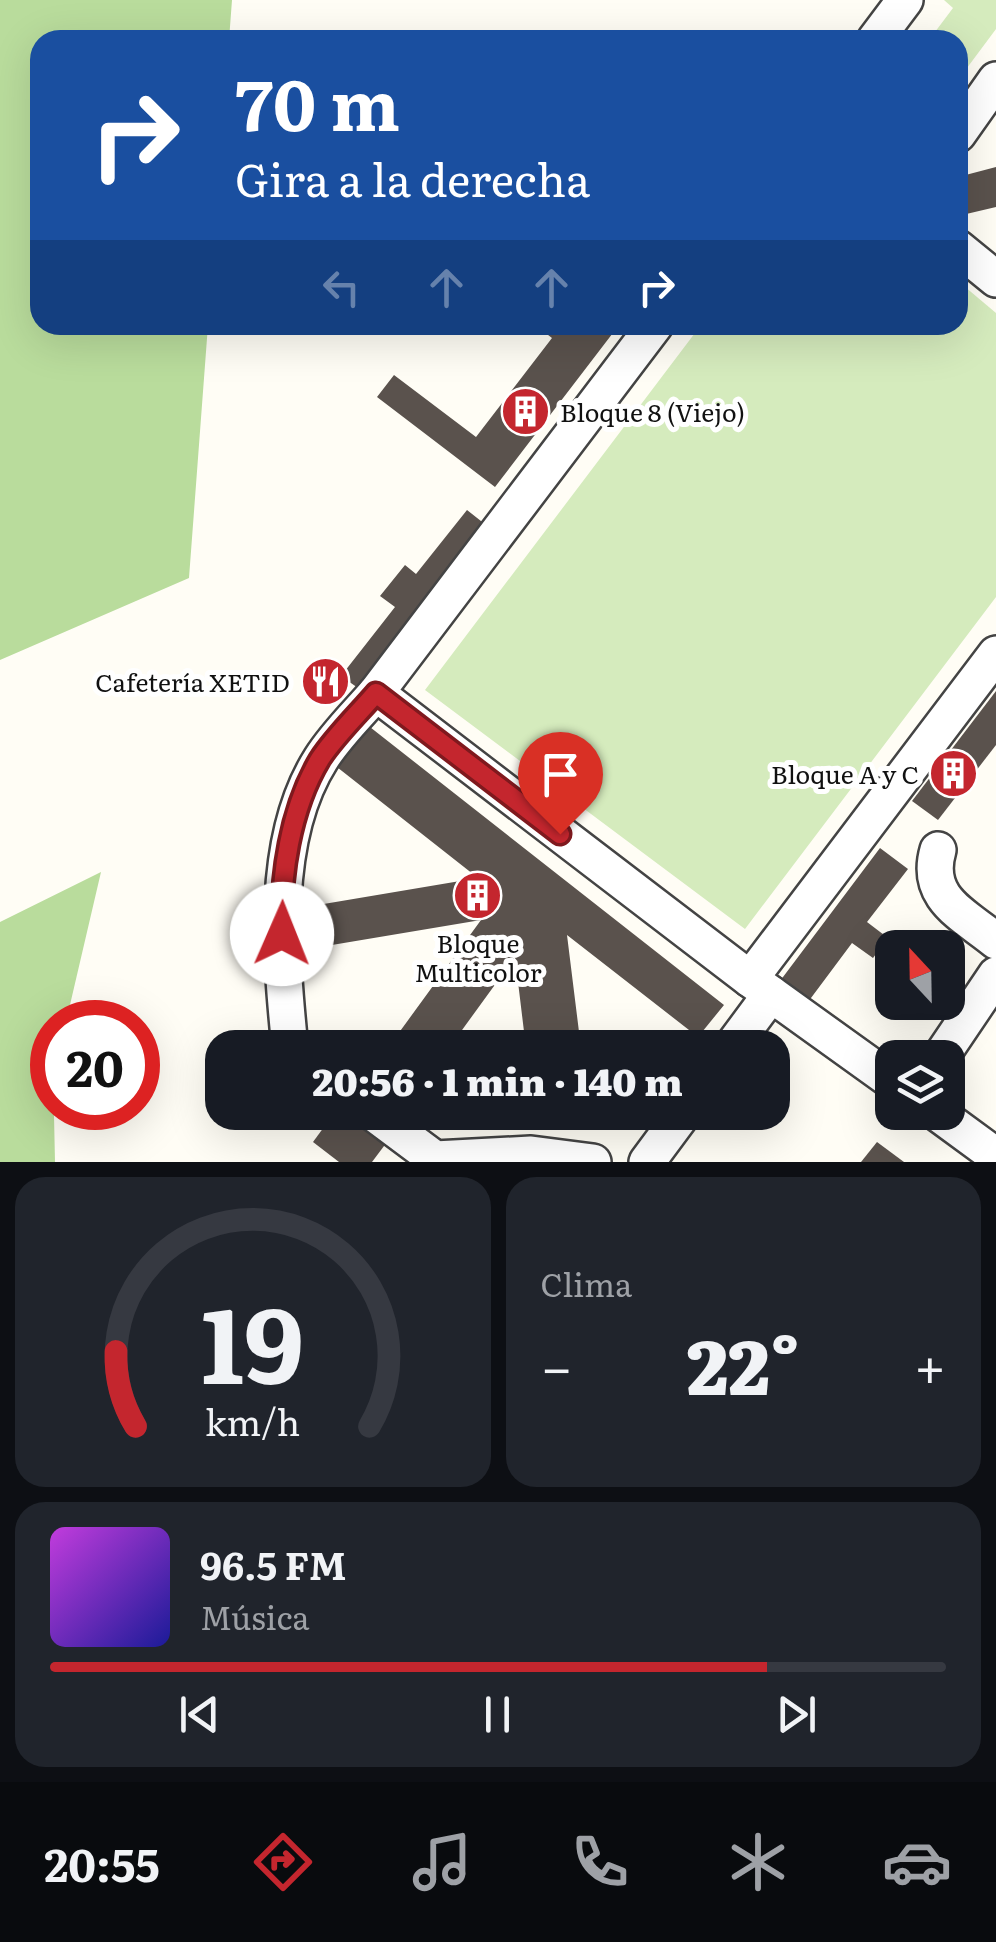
<!DOCTYPE html>
<html lang="es">
<meta charset="utf-8">
<style>
:root{--surface:#171b24;--page:#20242c;--text:#f1f3f6;--muted:#9ea1a6;--line:#363941;--accent:#c4262e}
body{margin:0;font-family:Literata,serif;background:var(--page);color:var(--text);height:100vh;display:flex;flex-direction:column;font-size:38px;white-space:nowrap}
*{box-sizing:border-box;margin:0}
p{font-size:32px;color:var(--muted)}
.icon{flex:none;width:55px;height:55px;fill:none;stroke:currentColor;stroke-width:2;stroke-linecap:round;stroke-linejoin:round}
.map{position:relative;height:1162px;overflow:hidden}
.panel{display:flex;flex-direction:column;gap:15px;padding:15px;background:#0d0f14;flex:1}
.panel>*{flex:none}
.banner{position:absolute;left:30px;top:30px;width:938px;height:305px;border-radius:30px;box-shadow:0 10px 40px #0002;background:#1a4fa0;color:#fff;overflow:hidden}
.needle{width:65px;rotate:338deg}
.tools{position:absolute;left:875px;top:930px;display:grid;gap:20px}
.tools a{display:grid;place-items:center;width:90px;height:90px;border-radius:20px;background:var(--surface);box-shadow:0 10px 40px #0002;font-size:50px}
.speed{position:absolute;left:30px;top:1000px;display:flex;gap:20px;font-size:50px;font-weight:700;text-align:center}
.speed>*{display:grid;place-content:center;width:130px;height:130px;border-radius:50%;background:var(--surface);box-shadow:0 10px 40px #0002;line-height:1}
.speed .limit{border:15px solid #d22;background:#fff;color:#111}
.pin{position:absolute;display:grid;place-items:center;width:85px;height:85px;color:#fff;margin:-102px -42px;border-radius:50% 50% 50% 0;rotate:-45deg;box-shadow:0 0 10px #0007}
.pin .icon{rotate:45deg}
.me{position:absolute;width:110px;margin:-55px;rotate:1deg;stroke-linejoin:round;filter:drop-shadow(0 0 8px #0008)}
.turn{display:flex;align-items:center;gap:35px;height:210px;padding:0 40px;font-size:45px}
.turn .icon{width:130px;height:130px;stroke-width:2.5}
.turn b{display:block;font-size:70px;line-height:85px}
.lanes{display:flex;align-items:center;height:95px;padding:0 40px;background:#0003;justify-content:center;gap:50px;direction:ltr}
.lanes .off{opacity:.35}
.big{font-size:75px;font-weight:800;line-height:1.1}
.panel .card{flex:1;display:flex;flex-direction:column;justify-content:center;gap:15px;min-width:0;padding:0 35px;border-radius:30px;background:var(--page)}
.panel .dial{align-items:center;gap:0}
.dial svg{height:260px;overflow:visible;fill:none;stroke:var(--line);stroke-width:7;stroke-linecap:round;text-anchor:middle}
.dial text{fill:var(--text);stroke:none}
.song{display:flex;align-items:center;gap:30px}
.cover{width:120px;height:120px;border-radius:15px;background:linear-gradient(135deg,hsl(290 70% 55%),hsl(240 70% 35%))}
.played{height:10px;border-radius:5px;background:linear-gradient(90deg,var(--accent) 80%,var(--line) 80%)}
.keys{display:flex;justify-content:space-around;direction:ltr}
.heat{display:flex;justify-content:space-between;align-items:center;font-size:55px;direction:ltr}
.panel .tiles{flex:1;display:grid;gap:15px;grid-template-columns:1fr 1fr}
.card:last-child{grid-column:span 2}
.trip{position:absolute;left:205px;top:1030px;width:585px;height:100px;border-radius:30px;background:var(--surface);box-shadow:0 10px 40px #0002;font-weight:800;line-height:100px;text-align:center}
.tab-bar{display:flex;height:160px;justify-content:space-around;align-items:center;background:#090b0e;color:var(--muted)}
.tab-bar .icon{width:70px;height:70px}
.tab-bar .on{color:var(--accent)}
.tab-bar b{font-size:45px;color:var(--text)}
.map>svg:first-child{display:block}
.green{fill:#d5ebbd}
.forest{fill:#b9dc9c}
.building{fill:#5a524d}
.lines{fill:none;stroke-linecap:round;stroke-linejoin:round}
.minor-casing{stroke:#444;stroke-width:40}
.minor{stroke:#fff;stroke-width:35}
.route-casing{stroke:#7f191e;stroke-width:25}
.route{stroke:#c4262e;stroke-width:18}
.labels{text-anchor:middle;dominant-baseline:central;stroke-width:10;stroke-linejoin:round;paint-order:stroke}
.poi-label{font-size:25px;fill:#111;stroke:#fff;text-anchor:end}
</style>
<div class="map">
<svg width="996" height="1162" viewBox="0 0 996 1162">
<rect width="100%" height="100%" fill="#fffdf5"/>
<g class="green">
<path d="M944,0h52v29l-38,51v-40h-29l24,-32z"/>
<path d="M958,281l38,32v284l-251,332 -320,-239 276,-365h257z"/>
</g>
<g class="forest">
<path d="M0,0h232l-3,40h-189v285h168l-19,253 -189,82z"/>
<path d="M101,872l-35,150h-14l3,140h-55v-240z"/>
</g>
<g class="building">
<path d="M996,167v40l-34,8 -4,-38z"/>
<path d="M535,325h84l-124,162 -118,-90 17,-22 82,62 76,-99z"/>
<path d="M467,510l19,15 -128,163 -17,-12 54,-69 -15,-11 25,-31 11,9z"/>
<path d="M996,691v54l-58,75 -26,-19z"/>
<path d="M361,720l363,285 -26,32 -131,-102 14,113h-55l-11,-91 -66,91h-90l12,-17 19,14 91,-125 -179,30 -8,-41 184,-31 -150,-118z"/>
<path d="M880,848l28,21 -41,53 21,16 -15,20 -21,-15 -44,59 -28,-21z"/>
<path d="M335,1112h13l39,30 -15,20h-33l-26,-20z"/>
<path d="M535,1112h54l1,6 -54,7z"/>
<path d="M877,1142l27,20h-43z"/>
</g>
<g class="lines">
<defs>
<g id="minor">
<path d="M875,40l30,-40"/>
<path d="M958,134l38,-54"/>
<path d="M958,248l38,31"/>
<path d="M655,325l-279,368 374,286 142,102"/>
<path d="M938,850c-14,48 25,64 58,91"/>
<path d="M750,979l246,-325"/>
<path d="M290,1048c-9,-90 -20,-209 31,-289 15,-24 37,-45 55,-66"/>
<path d="M731,1048l40,-54"/>
<path d="M940,1058l56,-83"/>
<path d="M372,1112l63,47 96,-5 62,8"/>
<path d="M936,1112l60,44"/>
<path d="M647,1162l37,-50"/>
</g>
</defs>
<use href="#minor" class="minor-casing"/>
<use href="#minor" class="minor"/>
</g>
<g class="lines">
<defs>
<path id="route" d="M282,934c-2,-57 8,-125 38,-175 15,-23 38,-45 56,-66l184,141"/>
</defs>
<use href="#route" class="route-casing"/>
<use href="#route" class="route"/>
</g>
<defs>
<symbol id="building-disc" viewBox="-11 -11 22 22"><circle r="9.5" fill="#c4262e" stroke="#fff"/><path d="M-4-6H4V6H1V3H-1V6H-4ZM-2.5-4.3h1.7v1.8h-1.7ZM.8-4.3h1.7v1.8H.8ZM-2.5-1h1.7V.8h-1.7ZM.8-1h1.7V.8H.8Z" fill="#fff"/></symbol>
<symbol id="restaurant-disc" viewBox="-11 -11 22 22"><circle r="9.5" fill="#c4262e" stroke="#fff"/><path d="M-5-6h1v4h1v-4h1v4h1v-4h1v5L-1.5 .5V6h-2V.5L-5-1ZM5-6V6H3V1.5H1.5Q1.5-4 5-6Z" fill="#fff"/></symbol>
</defs>
<g fill-rule="evenodd">
<use href="#building-disc" x="498" y="384" width="55" height="55"/>
<use href="#restaurant-disc" x="298" y="654" width="55" height="55"/>
<use href="#building-disc" x="926" y="746" width="55" height="55"/>
<use href="#building-disc" x="450" y="868" width="55" height="55"/>
</g>
<g class="labels">
<g class="poi-label">
<text x="560" y="411" text-anchor="start">Bloque 8 (Viejo)</text>
<text x="290" y="681">Cafetería XETID</text>
<text x="919" y="773">Bloque A y C</text>
<text x="478" y="942" text-anchor="middle">Bloque<tspan x="478" dy="29">Multicolor</tspan></text>
</g>
</g>
</svg>
<div class="tools">
<a><svg class="needle" viewBox="-14 -14 28 28"><path d="M0-13l5 13h-10z" fill="#e53935"/><path d="M0 13l5-13h-10z" fill="#9ea1a6"/></svg></a>
<a><svg class="icon" aria-label="layers" viewBox="0 0 24 24"><path d="M12 4l9 5-9 5-9-5zM3 14l9 5 9-5"/></svg></a>
</div>
<div class="speed"><div class="limit">20</div></div>
<div class="pin" style="left:560px;top:834px;background:#d93025"><svg class="icon" aria-label="arrive" viewBox="0 0 24 24"><path d="M6 21V4h12l-3 4 3 4H6"/></svg></div>
<svg class="me" style="left:282px;top:934px" viewBox="-20 -20 40 40"><circle r="19" fill="#fff"/><path d="M0-13L10 11 0 6-10 11z" fill="#c4262e"/></svg>
<div class="trip">20:56 · 1 min · 140 m</div>
<div class="banner">
<div class="turn"><svg class="icon" aria-label="right" viewBox="0 0 24 24"><path d="M7 20v-9h11M14 6l5 5-5 5"/></svg><div><b>70 m</b>Gira a la derecha</div></div>
<div class="lanes"><svg class="icon off" aria-label="left" viewBox="0 0 24 24"><path d="M17 20v-9H6M10 6l-5 5 5 5"/></svg><svg class="icon off" aria-label="ahead" viewBox="0 0 24 24"><path d="M12 20V5M6 11l6-6 6 6"/></svg><svg class="icon off" aria-label="ahead" viewBox="0 0 24 24"><path d="M12 20V5M6 11l6-6 6 6"/></svg><svg class="icon" aria-label="right" viewBox="0 0 24 24"><path d="M7 20v-9h11M14 6l5 5-5 5"/></svg></div>
</div>
</div>
<section class="panel">
<div class="tiles">
<div class="card dial"><svg viewBox="0 0 100 80">
<path d="M14 69A42 42 0 1 1 86 69"/>
<path d="M14 69A42 42 0 0 1 8 46" stroke="#c4262e"/>
<text x="50" y="56" font-size="32" font-weight="700">19</text>
<text x="50" y="72" font-size="11">km/h</text>
</svg></div>
<div class="card"><p>Clima</p>
<div class="heat"><a>−</a><b class="big">22°</b><a>+</a></div>
</div>
<div class="card">
<div class="song"><i class="cover"></i><div><b>96.5 FM</b><p>Música</p></div></div>
<div class="played"></div>
<div class="keys"><svg class="icon" aria-label="previous" viewBox="0 0 24 24"><path d="M18 5L8 12l10 7zM5 5v14"/></svg><svg class="icon" aria-label="pause" viewBox="0 0 24 24"><path d="M8 5v14M16 5v14"/></svg><svg class="icon" aria-label="next" viewBox="0 0 24 24"><path d="M6 5l10 7-10 7zM19 5v14"/></svg></div>
</div>
</div>
</section>
<nav class="tab-bar">
<b>20:55</b>
<svg class="icon on" aria-label="directions" viewBox="0 0 24 24"><path d="M12 3l9 9-9 9-9-9zM9 14v-3h6M13 9l2 2-2 2"/></svg>
<svg class="icon" aria-label="music" viewBox="0 0 24 24"><path d="M9 18V5l10-2v13"/><circle cx="6" cy="18" r="3"/><circle cx="16" cy="16" r="3"/></svg>
<svg class="icon" aria-label="phone" viewBox="0 0 24 24"><path d="M5 4h4l2 5-3 2q2 4 5 5l2-3 5 2v4C11 20 4 13 5 4z"/></svg>
<svg class="icon" aria-label="climate" viewBox="0 0 24 24"><path d="M12 3v18M4 7l16 10M4 17L20 7"/></svg>
<svg class="icon" aria-label="car" viewBox="0 0 24 24"><path d="M5 17H2v-5l4-1 3-4h7l3 4 3 1v5h-3M9 17h6M6 11h13"/><circle cx="7" cy="17" r="2"/><circle cx="17" cy="17" r="2"/></svg>
</nav>
